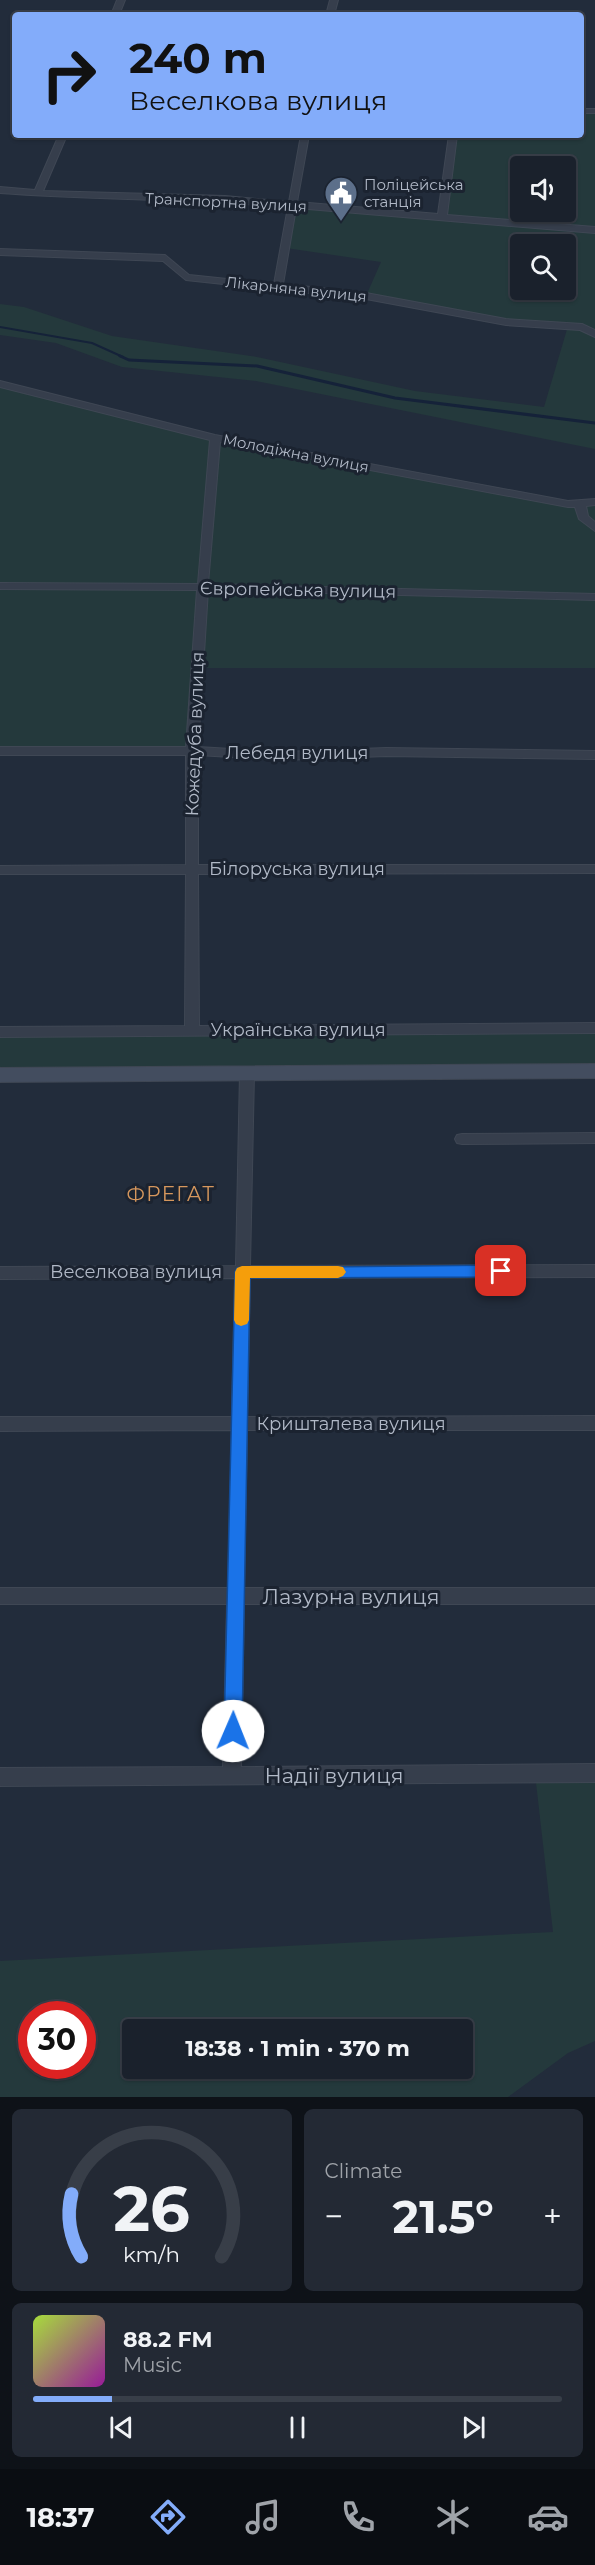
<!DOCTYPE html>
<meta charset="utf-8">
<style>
:root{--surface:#1a212c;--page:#232934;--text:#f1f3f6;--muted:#9fa3a9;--line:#383e48;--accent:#83acfa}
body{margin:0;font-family:Montserrat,sans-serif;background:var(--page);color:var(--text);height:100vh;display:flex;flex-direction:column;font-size:22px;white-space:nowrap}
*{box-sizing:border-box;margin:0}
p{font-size:20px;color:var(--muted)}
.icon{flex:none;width:33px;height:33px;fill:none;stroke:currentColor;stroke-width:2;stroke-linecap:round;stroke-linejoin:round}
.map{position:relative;height:2097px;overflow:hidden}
.drawer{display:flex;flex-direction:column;gap:12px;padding:12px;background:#0e1218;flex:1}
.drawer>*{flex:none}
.top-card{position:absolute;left:12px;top:12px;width:572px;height:126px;border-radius:6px;box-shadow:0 2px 4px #0004,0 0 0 2px var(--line);background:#83acfa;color:#111;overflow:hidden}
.tools{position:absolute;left:510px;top:156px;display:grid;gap:12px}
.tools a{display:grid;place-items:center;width:66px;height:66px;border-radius:6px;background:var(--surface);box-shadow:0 2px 4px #0004,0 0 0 2px var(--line);font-size:30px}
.speed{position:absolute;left:18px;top:2001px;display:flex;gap:12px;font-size:30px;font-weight:700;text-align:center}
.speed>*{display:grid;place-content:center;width:78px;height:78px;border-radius:50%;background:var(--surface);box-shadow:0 2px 4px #0004,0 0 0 2px var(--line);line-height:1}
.speed .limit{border:9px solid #d22;background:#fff;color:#111}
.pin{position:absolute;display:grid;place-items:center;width:51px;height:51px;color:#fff;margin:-26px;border-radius:12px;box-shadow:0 3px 9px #0006}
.me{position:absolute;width:66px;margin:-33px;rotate:1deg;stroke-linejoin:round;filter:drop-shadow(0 0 4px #0008)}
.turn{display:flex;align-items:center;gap:21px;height:126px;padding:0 18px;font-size:27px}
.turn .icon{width:78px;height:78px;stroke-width:2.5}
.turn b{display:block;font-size:42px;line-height:51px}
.big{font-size:45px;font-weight:700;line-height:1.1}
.drawer .card{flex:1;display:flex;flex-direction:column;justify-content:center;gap:9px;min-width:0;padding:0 21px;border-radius:9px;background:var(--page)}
.drawer .dial{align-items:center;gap:0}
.dial svg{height:156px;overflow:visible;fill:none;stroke:var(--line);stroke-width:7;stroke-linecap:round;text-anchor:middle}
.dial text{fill:var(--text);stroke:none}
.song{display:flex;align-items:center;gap:18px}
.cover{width:72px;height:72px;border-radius:9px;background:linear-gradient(135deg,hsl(80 70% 55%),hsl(300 70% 35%))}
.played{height:6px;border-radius:3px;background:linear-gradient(90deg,var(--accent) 15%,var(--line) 15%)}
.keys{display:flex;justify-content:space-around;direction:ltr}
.heat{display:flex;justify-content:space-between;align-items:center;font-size:33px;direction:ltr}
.drawer .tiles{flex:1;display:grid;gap:12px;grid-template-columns:1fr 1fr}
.card:last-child{grid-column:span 2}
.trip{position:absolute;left:122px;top:2019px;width:351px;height:60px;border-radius:6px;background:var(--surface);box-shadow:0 2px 4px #0004,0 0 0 2px var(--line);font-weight:700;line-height:60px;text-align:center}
.tabs{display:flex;height:96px;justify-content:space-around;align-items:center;background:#0a0d12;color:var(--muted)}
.tabs .icon{width:42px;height:42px}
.tabs .on{color:var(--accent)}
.tabs b{font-size:27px;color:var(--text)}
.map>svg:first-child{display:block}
.green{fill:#24393c;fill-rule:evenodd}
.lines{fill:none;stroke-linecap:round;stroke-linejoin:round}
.stream-far1{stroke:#152239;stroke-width:2}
.stream{stroke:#152239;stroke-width:3}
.street-casing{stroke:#3f4754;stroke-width:2}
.secondary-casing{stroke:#3f4754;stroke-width:2}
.street{fill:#363e4c;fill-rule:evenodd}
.secondary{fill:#434d5f;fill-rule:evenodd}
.route{fill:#1a73e8;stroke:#114b97;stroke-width:1.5}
.slow{fill:#f59e0b}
.labels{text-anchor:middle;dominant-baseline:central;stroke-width:6;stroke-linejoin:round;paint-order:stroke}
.far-poi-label{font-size:15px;fill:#b1b9c7;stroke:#1b2330;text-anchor:start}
.far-street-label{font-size:15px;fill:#b1b9c7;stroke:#1b2330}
.street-label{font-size:18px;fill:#b1b9c7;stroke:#1b2330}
.neighbourhood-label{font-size:20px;letter-spacing:1.5px;fill:#d6975d;stroke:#1b2330}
.near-street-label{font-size:21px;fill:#b1b9c7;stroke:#1b2330}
</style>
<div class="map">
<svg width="595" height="2097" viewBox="0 0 595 2097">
<rect width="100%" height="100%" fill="#222c3b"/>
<g class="green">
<path d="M581,111h14v338l-339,-68 -134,-14 -66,-24 -56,-8v-31l24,3 88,29 145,21 158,34 129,16 24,-81 -37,-1 -165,-29 15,-34 -95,-14 8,-42 148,12 11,-83h127zM520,166h46v46h-46zM520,244h46v46h-46z"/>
<path d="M0,384l215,54 353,66 27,-2v166h-398l-5,83h-192z"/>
<path d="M595,1028v38l-595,2v-36z"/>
<path d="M595,1773v268l-27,12 -60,44h-508v-136l553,-29 -18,-158zM32,2014h50v52h-50zM132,2030h330v38h-330z"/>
</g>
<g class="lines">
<path class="stream-far1" d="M0,327l92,16 31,14"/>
<path class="stream" d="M120,356l9,4 128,6 138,32 200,25"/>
<defs>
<g id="street">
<path d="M117,0h8l-6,15h-8z"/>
<path d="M330,0h8l-4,15h-8z"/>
<rect x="580" y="109" width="15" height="4"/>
<path d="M59,135h8l-24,56 182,5 64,6 12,-67h8l-12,67 141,12 11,-79h8l-10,80 148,12v6l-299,-25 -13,76 83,9 140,26 76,5 13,6v7l-15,-7 -74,-5 -140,-26 -180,-19 -23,-19 -163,-6v-6l165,6 24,20 85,9 14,-77c-96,-8 -192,-7 -288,-14v-6l35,3z"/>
<path d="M0,381l215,54 353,66 27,-2v6l-9,1 2,10 7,6v9l-16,-12 -4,-12h-7l-348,-65 -12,142 387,10v6l-387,-10 -10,157 85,5 103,-4 209,3v8l-209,-3 -103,4 -85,-5v110h397v8l-397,1 1,152 396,-3v10l-595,4v-10l185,-1 1,-152h-186v-8l186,-1v-110h-186v-8h186l11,-157 -197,-1v-6l198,1 12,-144 -210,-53z"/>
<path d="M247,1068l5,1 2,4 -4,193 345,-1v12l-345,1 -3,139 348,-1v14h-348l-3,158h351v16h-351l-3,163 354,-3v18l-595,4v-18l223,-1 4,-163h-227v-16h228l4,-158 -232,1v-14h232l3,-139 -235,1v-12l236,-1 4,-193 2,-4z"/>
<path d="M595,1133v10l-133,1 -5,-1 -2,-4 2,-4 5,-1z"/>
</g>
<path id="secondary" d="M595,1064v14l-595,4v-14z"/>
</defs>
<use href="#street" class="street-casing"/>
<use href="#secondary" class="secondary-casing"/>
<use href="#street" class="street"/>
<use href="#secondary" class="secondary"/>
</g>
<path class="route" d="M501,1265l5,2 2,4 -2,5 -5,1 -251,1 -8,453 -3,5 -6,3 -6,-3 -3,-5 11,-459 2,-4z"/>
<path class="slow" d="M242,1266h96l5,1 3,5 -3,4 -5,2h-88l-1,42 -2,4 -6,2 -5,-2 -2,-4 1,-48 2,-4z"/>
<defs>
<symbol id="civic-pin" viewBox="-11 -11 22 30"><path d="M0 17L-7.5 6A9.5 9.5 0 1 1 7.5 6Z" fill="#5c6f8a" stroke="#1b2330"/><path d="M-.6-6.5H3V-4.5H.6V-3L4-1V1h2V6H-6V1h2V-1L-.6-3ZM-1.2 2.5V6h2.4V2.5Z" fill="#fff"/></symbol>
</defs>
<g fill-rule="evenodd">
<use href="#civic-pin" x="322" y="174" width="38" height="52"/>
</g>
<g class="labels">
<g class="far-poi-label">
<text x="364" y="184">Поліцейська<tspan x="364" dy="17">станція</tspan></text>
</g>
<g class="far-street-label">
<text transform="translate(226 202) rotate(3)">Транспортна вулиця</text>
<text transform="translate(296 289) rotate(6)">Лікарняна вулиця</text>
<text transform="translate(296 453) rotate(11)">Молодіжна вулиця</text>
</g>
<g class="street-label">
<text transform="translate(298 590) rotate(1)">Європейська вулиця</text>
<text transform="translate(195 734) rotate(-88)">Кожедуба вулиця</text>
<text x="297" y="753">Лебедя вулиця</text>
<text x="297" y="869">Білоруська вулиця</text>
<text x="298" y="1030">Українська вулиця</text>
<text x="136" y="1272">Веселкова вулиця</text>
<text x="351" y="1424">Кришталева вулиця</text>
</g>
<g class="neighbourhood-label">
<text x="171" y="1194">ФРЕГАТ</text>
</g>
<g class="near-street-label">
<text x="351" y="1596">Лазурна вулиця</text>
<text x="334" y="1775">Надії вулиця</text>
</g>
</g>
</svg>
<div class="tools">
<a><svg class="icon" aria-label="sound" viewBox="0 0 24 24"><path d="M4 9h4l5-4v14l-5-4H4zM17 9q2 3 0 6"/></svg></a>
<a><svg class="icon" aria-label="search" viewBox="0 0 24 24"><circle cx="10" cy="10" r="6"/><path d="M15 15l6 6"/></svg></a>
</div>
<div class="speed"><div class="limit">30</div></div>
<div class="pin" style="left:501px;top:1271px;background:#d93025"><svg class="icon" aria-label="arrive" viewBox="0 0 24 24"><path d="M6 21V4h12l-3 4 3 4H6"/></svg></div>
<svg class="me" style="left:233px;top:1731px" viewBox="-20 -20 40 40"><circle r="19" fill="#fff"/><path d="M0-13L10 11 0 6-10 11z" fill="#1a73e8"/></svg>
<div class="trip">18:38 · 1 min · 370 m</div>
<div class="top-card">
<div class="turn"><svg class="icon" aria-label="right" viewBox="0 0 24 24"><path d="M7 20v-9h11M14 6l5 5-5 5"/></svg><div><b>240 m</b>Веселкова вулиця</div></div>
</div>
</div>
<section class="drawer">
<div class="tiles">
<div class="card dial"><svg viewBox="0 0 100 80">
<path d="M14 69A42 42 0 1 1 86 69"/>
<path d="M14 69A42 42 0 0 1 9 37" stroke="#83acfa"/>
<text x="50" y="56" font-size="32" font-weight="700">26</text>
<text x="50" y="72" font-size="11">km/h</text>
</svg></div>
<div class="card"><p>Climate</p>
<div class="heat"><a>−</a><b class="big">21.5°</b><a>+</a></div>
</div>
<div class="card">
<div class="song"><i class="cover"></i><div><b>88.2 FM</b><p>Music</p></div></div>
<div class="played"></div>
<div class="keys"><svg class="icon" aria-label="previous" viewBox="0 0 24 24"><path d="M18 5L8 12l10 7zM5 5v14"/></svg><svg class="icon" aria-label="pause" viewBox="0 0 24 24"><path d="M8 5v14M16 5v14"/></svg><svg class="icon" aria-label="next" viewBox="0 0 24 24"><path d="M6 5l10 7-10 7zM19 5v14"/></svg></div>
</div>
</div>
</section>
<nav class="tabs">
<b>18:37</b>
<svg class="icon on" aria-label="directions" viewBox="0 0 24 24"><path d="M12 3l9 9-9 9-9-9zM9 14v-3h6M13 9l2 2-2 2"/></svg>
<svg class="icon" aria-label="music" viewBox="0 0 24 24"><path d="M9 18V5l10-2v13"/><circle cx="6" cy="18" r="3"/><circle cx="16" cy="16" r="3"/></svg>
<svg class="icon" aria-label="phone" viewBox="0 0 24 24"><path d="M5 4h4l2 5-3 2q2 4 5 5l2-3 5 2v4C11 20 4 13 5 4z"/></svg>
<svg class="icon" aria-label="climate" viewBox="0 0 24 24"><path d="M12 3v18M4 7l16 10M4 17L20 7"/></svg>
<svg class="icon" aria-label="car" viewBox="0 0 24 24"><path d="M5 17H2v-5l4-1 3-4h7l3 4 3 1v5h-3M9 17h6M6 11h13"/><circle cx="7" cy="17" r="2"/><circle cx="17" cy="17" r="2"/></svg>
</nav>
